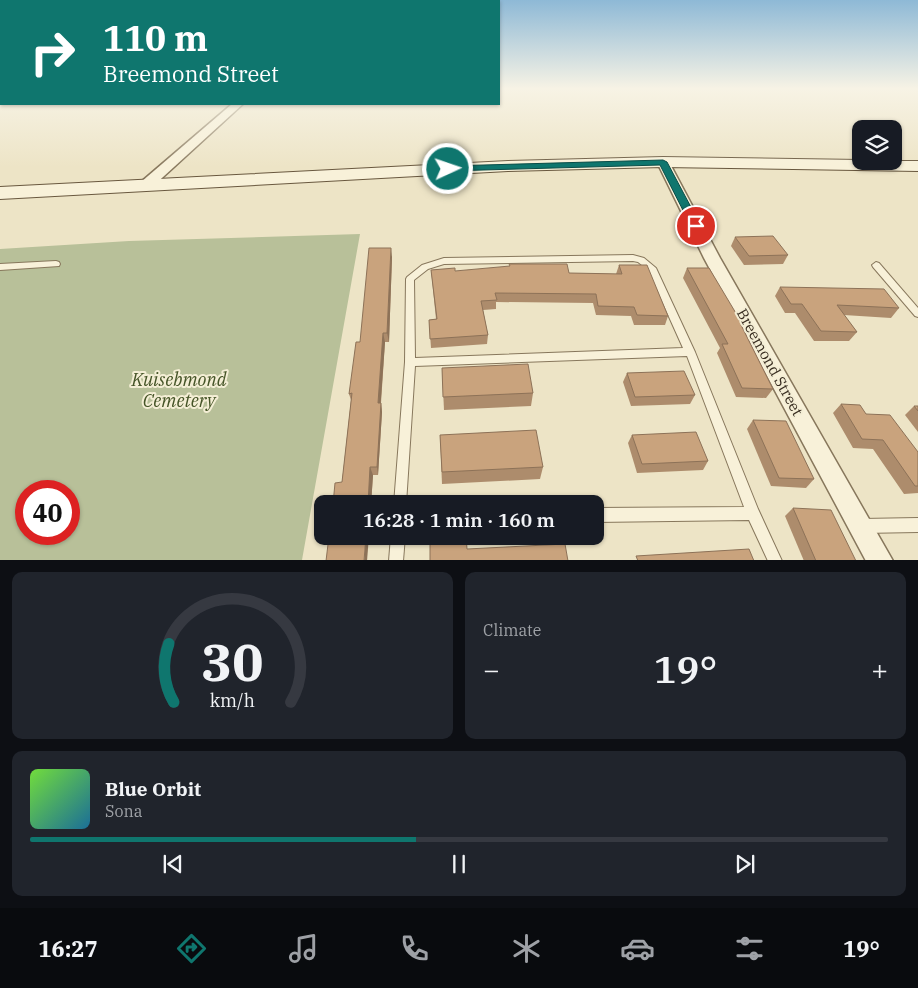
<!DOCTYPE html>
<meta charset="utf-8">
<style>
:root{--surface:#171b24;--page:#20242c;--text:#f1f3f6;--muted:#9ea1a6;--line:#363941;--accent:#0f766e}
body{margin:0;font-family:"IBM Plex Serif",serif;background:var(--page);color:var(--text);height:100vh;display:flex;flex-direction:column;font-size:19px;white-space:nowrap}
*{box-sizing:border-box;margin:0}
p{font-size:16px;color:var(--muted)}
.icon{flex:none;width:28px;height:28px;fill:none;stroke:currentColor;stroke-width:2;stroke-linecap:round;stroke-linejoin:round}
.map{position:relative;height:560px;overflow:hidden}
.sheet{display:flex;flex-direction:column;gap:12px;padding:12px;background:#0d0f14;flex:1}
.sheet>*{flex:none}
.hud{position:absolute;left:0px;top:0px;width:500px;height:105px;box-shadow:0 1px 4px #0004;background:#0f766e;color:#fff;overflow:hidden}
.tools{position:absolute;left:852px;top:120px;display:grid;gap:10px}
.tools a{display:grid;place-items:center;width:50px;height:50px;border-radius:10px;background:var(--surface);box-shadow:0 1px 4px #0004;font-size:25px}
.speed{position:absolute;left:15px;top:480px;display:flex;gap:10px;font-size:25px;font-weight:700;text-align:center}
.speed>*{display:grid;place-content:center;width:65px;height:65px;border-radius:50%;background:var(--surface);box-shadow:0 1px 4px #0004;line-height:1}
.speed .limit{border:8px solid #d22;background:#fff;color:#111}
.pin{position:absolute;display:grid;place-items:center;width:42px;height:42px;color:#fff;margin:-21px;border:2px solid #fff;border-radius:50%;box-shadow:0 1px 5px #0007}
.me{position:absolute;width:55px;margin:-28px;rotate:87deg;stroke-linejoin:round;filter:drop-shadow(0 0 4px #0008)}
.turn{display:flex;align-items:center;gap:18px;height:105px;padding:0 20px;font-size:22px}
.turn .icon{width:65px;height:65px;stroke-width:2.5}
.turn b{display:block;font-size:35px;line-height:42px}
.big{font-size:38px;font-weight:600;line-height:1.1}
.sheet .tile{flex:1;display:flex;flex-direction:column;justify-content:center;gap:8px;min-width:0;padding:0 18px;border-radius:10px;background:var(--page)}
.sheet .dial{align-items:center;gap:0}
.dial svg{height:130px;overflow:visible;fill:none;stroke:var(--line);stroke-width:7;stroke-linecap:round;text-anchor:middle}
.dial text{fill:var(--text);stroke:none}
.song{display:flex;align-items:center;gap:15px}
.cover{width:60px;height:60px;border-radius:8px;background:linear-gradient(135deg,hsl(100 70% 55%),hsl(200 70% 35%))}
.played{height:5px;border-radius:2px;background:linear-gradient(90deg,var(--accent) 45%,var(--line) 45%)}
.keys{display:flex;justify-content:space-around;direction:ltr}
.heat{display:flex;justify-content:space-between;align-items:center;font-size:28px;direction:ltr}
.sheet .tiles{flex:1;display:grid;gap:12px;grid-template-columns:1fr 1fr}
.tile:last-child{grid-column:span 2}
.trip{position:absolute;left:314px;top:495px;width:290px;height:50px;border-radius:10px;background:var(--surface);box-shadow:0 1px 4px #0004;font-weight:600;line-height:50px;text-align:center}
.dock{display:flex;height:80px;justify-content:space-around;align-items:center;background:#090b0e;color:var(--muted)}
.dock .icon{width:35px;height:35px}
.dock .current{color:var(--accent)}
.dock b{font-size:22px;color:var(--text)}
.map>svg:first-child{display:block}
.cemetery{fill:#b8c099;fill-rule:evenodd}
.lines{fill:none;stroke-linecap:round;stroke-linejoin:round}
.lane-casing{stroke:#87775c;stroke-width:2}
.street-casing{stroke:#87775c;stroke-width:3}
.secondary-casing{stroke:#69583f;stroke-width:2}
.lane{fill:#f8f1d9;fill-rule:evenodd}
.street{fill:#f8f1d9;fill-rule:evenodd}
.secondary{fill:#f8f1d9;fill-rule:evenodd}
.wall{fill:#ad8c6c}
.shaded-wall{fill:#8d7258}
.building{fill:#c9a37d;stroke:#8d7258}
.route{fill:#0f766e;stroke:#0a4d48}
.labels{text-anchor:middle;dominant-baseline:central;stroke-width:4;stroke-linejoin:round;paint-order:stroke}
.street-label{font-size:15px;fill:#382d20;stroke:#f4eed5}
.near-park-label{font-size:18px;font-style:italic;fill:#455427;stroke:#f4eed5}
</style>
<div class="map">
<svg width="918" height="561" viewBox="0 0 918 561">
<rect width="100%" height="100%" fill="#ede4c6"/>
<path class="cemetery" d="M360,234l-58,326 -302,1v-312l129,-8zM26,491h43v43h-43z"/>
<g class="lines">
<defs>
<g id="lane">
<path d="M633,255l11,3 12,10 39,84 63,157 24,52h-14l-19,-41 -154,2v-14l149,-1 -57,-151 -272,10 -9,138h-12l11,-142 1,-83 1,-2 15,-12 22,-7zM633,261l5,1 10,8 35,78 -268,10 -1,-78 14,-11 16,-5z"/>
<path d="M56,261l3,1 1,2 -1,2 -59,4v-6z"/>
<path d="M876,262l3,1 39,45v9l-3,-1 -42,-49 -1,-2z"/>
<path d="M918,518v14l-56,1 -5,-2 -2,-5 2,-5 5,-2z"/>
<path d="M391,536h14l-2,25h-14z"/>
</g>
<g id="street">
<path d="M232,104h11l-92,84h-10l-1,-3 1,-3z"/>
<path d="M663,158l6,4 51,96 173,303h-27l-162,-303 -47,-96z"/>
</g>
<path id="secondary" d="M663,157l198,3v1h57v10l-255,-4 -155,4 -508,28v-12l508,-26z"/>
</defs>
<use href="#lane" class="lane-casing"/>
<use href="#street" class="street-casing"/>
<use href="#secondary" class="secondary-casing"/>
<use href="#lane" class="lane"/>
<use href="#street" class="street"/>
<use href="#secondary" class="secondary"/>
</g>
<g class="wall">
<path d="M735,237l53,18 -5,9 -39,1 -13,-19z"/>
<path d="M392,257l-3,85h-4l-4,61 1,9 -4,63h-5l-2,29h-38l9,-22 9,-82 -2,-6z"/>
<path d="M619,265l49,51 -3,9h-31l-3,-9 -35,-1 -3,-12 -97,-1v7l-13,1 5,25 -1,9 -56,4 -2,-28 7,-1 -5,-49 24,1 161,3z"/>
<path d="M687,268l56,57 -1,1 31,63 -7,9 -30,-1 -19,-44 3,-5 -37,-70z"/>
<path d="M780,287l119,21 -8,10 -47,-3 13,17 -8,9h-35l-19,-28h-10l-10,-17z"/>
<path d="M442,368l91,25 -2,13 -87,4z"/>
<path d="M627,373l68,22 -5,9 -59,2 -8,-24z"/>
<path d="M841,404l25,10 52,38v41l-14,1 -31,-45 -20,-1 -20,-35z"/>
<path d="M914,406h4v26l-13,-17z"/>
<path d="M753,420l61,59 -8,9 -35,-2 -24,-57z"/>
<path d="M440,435l103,32 -3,12 -98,5z"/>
<path d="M632,435l76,26 -5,9 -66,3 -9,-30z"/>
<path d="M793,508l63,53h-52l-19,-45z"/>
</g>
<g class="shaded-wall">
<path d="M391,248l1,9 -3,85 -2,-9z"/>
<path d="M383,333l2,9 -5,70 -2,-9z"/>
<path d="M381,403l1,9 -4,63 -1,-8z"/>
<path d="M370,467l3,8 -2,29h-3z"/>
<path d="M366,536h3l-2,25h-3z"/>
</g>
<g class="building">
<path d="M773,236l15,19 -39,1 -14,-19z"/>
<path d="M369,248h22l-4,85h-4l-5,70h3l-4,64h-7l-2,37h-35l2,-21 7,-1 10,-89 -3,1 7,-52h4z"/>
<path d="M509,264h58l2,9 53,1 -3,-9h28l21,51 -31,-1 -3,-8 -36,-1 -2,-12 -101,-1 2,7 -16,1 7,34 -58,4 -1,-19 8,-1 -6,-49 24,-2v3l55,-5z"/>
<path d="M687,268h22l34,57h-2l32,64 -31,-1 -20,-44h6z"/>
<path d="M780,287l104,2 15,19 -62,-3 20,27 -36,-1 -19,-27h-11z"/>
<path d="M528,364l5,29 -90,4 -1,-29z"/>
<path d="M684,371l11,24 -60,2 -8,-24z"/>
<path d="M841,404l19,1 6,9 24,1 28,37v34h-3l-32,-46 -21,-1z"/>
<path d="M914,406h4v5z"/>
<path d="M753,420l33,1 28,58 -35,-1z"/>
<path d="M536,430l7,37 -101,5 -2,-37z"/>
<path d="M696,432l12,29 -66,3 -10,-29z"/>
<path d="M793,508l38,2 25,51h-40z"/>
<path d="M329,536h37l-2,25h-38z"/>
<path d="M430,536h36l1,13 98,-5 3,17h-138z"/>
<path d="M749,549l5,12h-116l-2,-5z"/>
</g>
<linearGradient id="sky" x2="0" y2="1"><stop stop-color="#8eb9d6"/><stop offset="0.53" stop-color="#f7f3e5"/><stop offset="1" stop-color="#f7f3e5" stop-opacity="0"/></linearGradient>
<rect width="918" height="167" fill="url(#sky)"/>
<path class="route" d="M663,160l4,2 34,64 -2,2h-7l-1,-2 -31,-61 -212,6 -4,-2 4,-3z"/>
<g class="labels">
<g class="street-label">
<text transform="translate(770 362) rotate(61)">Breemond Street</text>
</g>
<g class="near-park-label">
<text x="179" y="379">Kuisebmond<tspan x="179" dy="21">Cemetery</tspan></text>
</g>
</g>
</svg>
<div class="tools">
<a><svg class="icon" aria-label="layers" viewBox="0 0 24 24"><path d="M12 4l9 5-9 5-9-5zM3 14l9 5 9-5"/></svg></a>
</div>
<div class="speed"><div class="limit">40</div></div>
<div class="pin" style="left:696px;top:226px;background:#d93025"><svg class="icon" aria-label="arrive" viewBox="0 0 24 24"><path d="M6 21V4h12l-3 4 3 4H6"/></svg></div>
<svg class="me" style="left:448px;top:169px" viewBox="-20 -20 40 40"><circle r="17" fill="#0f766e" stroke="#fff" stroke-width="3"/><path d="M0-11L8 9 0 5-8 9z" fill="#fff"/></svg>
<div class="trip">16:28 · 1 min · 160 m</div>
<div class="hud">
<div class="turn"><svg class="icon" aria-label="right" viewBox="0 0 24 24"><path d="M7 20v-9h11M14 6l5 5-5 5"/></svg><div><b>110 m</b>Breemond Street</div></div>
</div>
</div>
<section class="sheet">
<div class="tiles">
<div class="tile dial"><svg viewBox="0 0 100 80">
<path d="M14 69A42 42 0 1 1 86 69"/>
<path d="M14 69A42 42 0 0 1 11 33" stroke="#0f766e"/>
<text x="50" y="56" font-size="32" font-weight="700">30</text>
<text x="50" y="72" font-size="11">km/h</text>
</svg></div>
<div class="tile"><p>Climate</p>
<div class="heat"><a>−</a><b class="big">19°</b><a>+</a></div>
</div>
<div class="tile">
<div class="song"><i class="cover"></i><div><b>Blue Orbit</b><p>Sona</p></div></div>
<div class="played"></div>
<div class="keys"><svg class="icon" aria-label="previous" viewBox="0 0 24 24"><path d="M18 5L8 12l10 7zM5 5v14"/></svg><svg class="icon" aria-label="pause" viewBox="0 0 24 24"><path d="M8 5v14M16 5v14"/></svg><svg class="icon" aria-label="next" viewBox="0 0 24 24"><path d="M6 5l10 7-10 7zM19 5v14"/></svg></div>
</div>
</div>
</section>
<nav class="dock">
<b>16:27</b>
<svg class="icon current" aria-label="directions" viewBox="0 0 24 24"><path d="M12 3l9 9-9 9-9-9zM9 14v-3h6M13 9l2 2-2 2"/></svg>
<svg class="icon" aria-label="music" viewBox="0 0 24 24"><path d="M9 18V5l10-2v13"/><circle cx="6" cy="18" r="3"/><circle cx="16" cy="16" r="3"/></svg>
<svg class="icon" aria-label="phone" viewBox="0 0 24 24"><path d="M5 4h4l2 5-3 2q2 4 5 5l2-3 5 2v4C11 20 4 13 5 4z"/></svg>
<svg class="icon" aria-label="climate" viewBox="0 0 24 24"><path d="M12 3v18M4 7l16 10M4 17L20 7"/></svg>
<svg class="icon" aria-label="car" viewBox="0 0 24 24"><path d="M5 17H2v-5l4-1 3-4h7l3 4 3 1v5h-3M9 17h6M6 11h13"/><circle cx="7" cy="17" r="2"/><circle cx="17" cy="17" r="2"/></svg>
<svg class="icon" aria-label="filters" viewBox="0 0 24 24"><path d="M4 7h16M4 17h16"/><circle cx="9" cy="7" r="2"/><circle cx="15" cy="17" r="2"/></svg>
<b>19°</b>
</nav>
